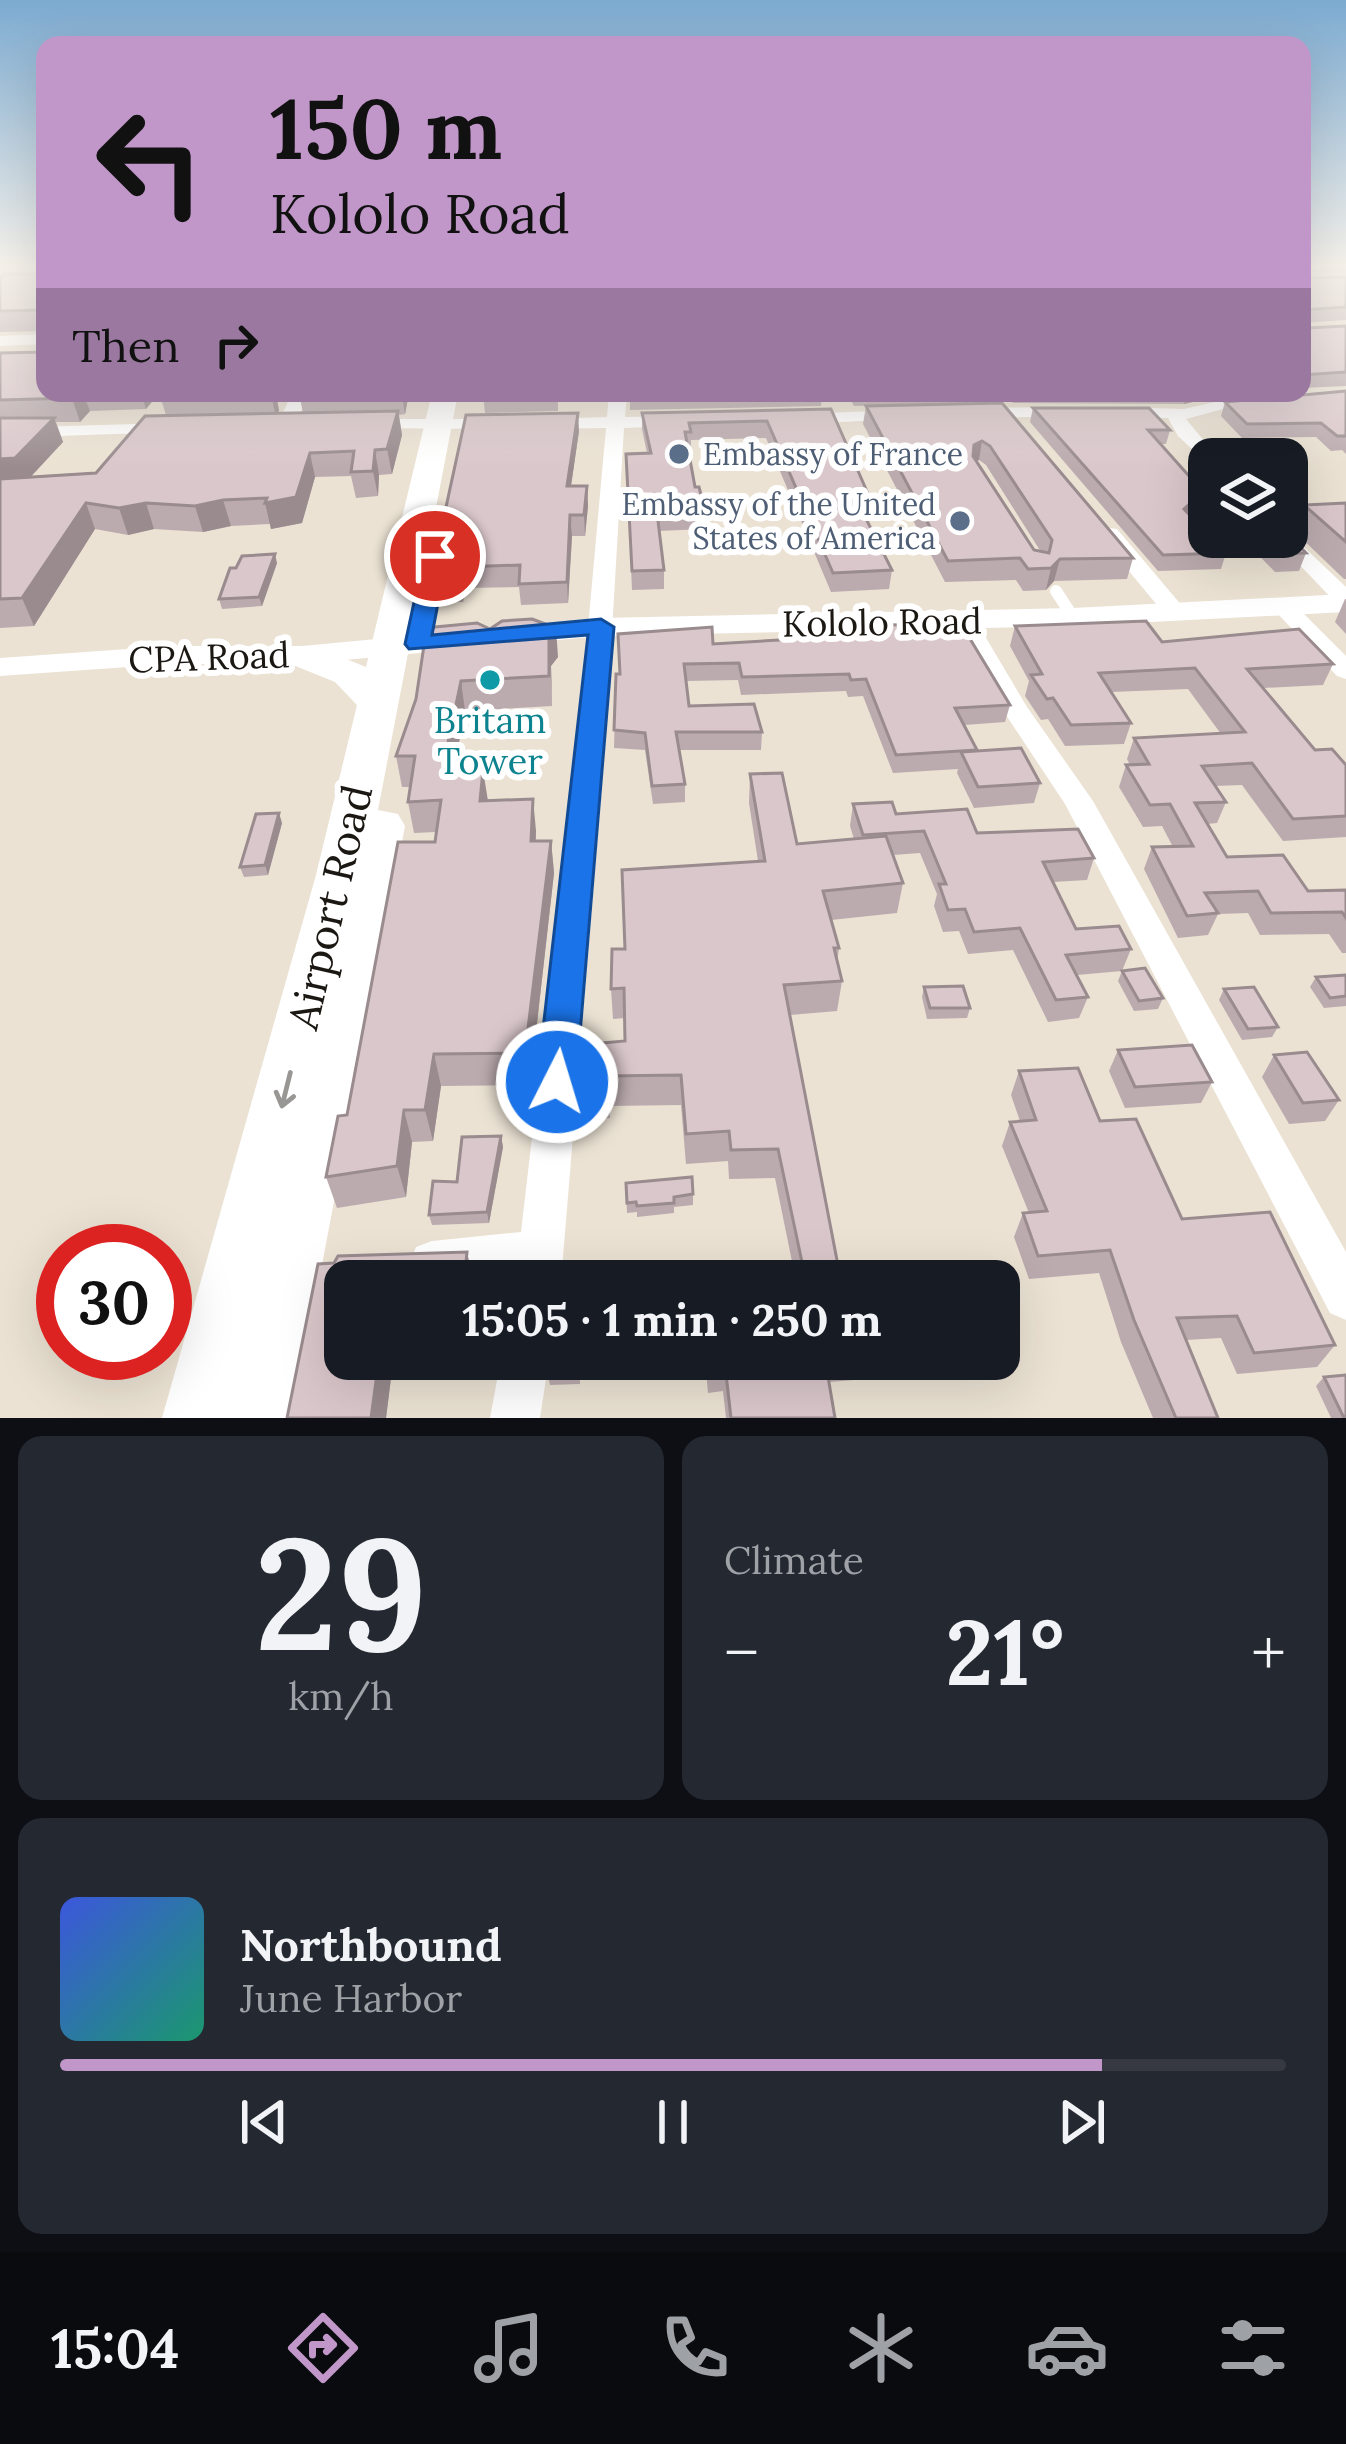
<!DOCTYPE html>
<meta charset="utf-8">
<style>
:root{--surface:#171b24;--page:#242831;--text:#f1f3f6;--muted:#9ea1a6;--line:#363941;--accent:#c197c9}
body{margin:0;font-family:Lora,serif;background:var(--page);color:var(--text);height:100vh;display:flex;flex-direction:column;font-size:45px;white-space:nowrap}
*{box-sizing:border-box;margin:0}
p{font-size:39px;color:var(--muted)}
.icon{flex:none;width:66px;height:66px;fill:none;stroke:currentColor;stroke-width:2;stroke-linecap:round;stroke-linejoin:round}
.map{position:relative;height:1418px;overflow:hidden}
.details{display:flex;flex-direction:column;gap:18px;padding:18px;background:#0d0f14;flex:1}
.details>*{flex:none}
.hud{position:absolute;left:36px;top:36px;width:1275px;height:366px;border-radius:24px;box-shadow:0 12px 48px #0002;background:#c197c9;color:#111;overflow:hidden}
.fabs{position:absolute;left:1188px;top:438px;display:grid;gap:24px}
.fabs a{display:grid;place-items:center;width:120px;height:120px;border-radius:24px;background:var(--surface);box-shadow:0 12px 48px #0002;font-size:60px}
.speed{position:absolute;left:36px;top:1224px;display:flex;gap:24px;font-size:60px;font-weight:700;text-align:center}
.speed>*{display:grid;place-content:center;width:156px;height:156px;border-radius:50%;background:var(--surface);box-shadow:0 12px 48px #0002;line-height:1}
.speed .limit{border:18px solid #d22;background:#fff;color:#111}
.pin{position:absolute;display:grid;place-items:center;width:102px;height:102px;color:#fff;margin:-51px;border:6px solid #fff;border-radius:50%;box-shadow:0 3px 12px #0007}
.me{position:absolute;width:132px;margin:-66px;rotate:5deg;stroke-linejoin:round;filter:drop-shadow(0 0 9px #0008)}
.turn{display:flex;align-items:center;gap:42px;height:252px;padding:0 36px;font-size:54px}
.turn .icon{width:156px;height:156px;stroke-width:2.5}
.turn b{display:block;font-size:84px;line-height:102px}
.then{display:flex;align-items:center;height:114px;padding:0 36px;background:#0003;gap:24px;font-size:45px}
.big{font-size:90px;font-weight:800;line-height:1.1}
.details .widget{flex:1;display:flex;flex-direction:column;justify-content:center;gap:18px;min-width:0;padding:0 42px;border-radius:24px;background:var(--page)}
.details .dial{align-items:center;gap:0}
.dial b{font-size:156px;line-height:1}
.song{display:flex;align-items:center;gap:36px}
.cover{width:144px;height:144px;border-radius:18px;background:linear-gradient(135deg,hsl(230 70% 55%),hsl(160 70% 35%))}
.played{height:12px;border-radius:6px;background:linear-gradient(90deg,var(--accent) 85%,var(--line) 85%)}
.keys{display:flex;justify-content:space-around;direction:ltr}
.heat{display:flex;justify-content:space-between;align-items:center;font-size:66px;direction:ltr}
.details .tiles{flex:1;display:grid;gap:18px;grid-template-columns:1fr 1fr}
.widget:last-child{grid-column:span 2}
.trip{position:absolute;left:324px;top:1260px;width:696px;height:120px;border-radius:24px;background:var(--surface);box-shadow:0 12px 48px #0002;font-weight:800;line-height:120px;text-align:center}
.dock{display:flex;height:192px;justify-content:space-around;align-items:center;background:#090b0e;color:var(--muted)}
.dock .icon{width:84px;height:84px}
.dock .current{color:var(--accent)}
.dock b{font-size:54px;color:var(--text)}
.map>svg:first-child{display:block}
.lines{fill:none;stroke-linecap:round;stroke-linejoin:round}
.service{stroke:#fff;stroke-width:12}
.minor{fill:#fff;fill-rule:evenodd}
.tertiary{fill:#fff;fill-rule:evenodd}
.primary{fill:#fff;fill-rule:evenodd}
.wall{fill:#bbabaf;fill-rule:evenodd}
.shaded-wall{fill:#998b8e}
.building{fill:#dac7cb;stroke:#998b8e;stroke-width:3;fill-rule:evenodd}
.oneway{stroke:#989794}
.route{fill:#1a73e8;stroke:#114b97;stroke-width:3}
.service-dot{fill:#5c6f8a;stroke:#fff;stroke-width:4.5}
.culture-dot{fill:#0f9aa8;stroke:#fff;stroke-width:4.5}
.labels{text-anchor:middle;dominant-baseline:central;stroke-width:12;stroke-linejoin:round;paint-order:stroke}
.far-service-label{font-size:30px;fill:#4e5e75;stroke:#fff;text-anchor:start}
.street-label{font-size:36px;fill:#1b1712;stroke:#fff}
.culture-label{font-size:36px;fill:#0d838f;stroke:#fff}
.near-street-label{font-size:42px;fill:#1b1712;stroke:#fff}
</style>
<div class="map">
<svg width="1346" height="1418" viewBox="0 0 1346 1418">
<rect width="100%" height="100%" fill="#ebe2d3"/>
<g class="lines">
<path class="service" d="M1056,591l17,26"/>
<g class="minor">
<path d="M13,269h15l-28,21v-11z"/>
<path d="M45,334v10l-45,2v-10z"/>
<path d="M292,393h18l-18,37h-12l-3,-4z"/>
<path d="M609,393h18l-2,24 52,-1 9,5 -9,5 -53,2 -19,322 -44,531h-46l1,-4 -94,4 -12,-18 6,-16 16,-6 89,-9 56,-482 29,-322 -65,1 -9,-5 9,-5 66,-2z"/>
<path d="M1222,393h19l8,9 -63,17 33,40h-10v6l-31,-29 -10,-18 -51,-1 -9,-5 9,-5 67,2 44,-10z"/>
<path d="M1067,407l6,1v8l-100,2 -9,-5 9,-5z"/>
<path d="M899,410l9,5 -3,4 -106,5 -9,-5 9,-5z"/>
<path d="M367,419h130l9,5 -9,5 -136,-1v-8z"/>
<path d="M167,423l6,1v8l-173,6v-10z"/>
<path d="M1109,528l8,1 66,78 4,5 -4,5h-16l-69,-83z"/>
<path d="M1287,531l59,56v20l-8,-2 -65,-68h14z"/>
<path d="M1283,599l8,2 55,55v23l-9,-3 -62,-65 -4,-5 4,-5z"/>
<path d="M964,614l12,7 51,86 66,94 253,451v68l-16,-7 -265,-509 -63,-95 -50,-88z"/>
<path d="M501,1359h48l-9,59h-50z"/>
</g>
<path class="tertiary" d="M1346,594v18l-273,14 -472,10 -299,28h-132l-170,12v-18l170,-12h132l299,-28 472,-10z"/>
<path class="primary" d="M432,393h26l-80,417 20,4 7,12 -112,592h-131l154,-543 41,-170 -22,-23 -47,-19 -6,-8 6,-8h28l50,20z"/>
</g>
<g class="wall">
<path d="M0,269v8l42,-3 -1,-5h4v62l-45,1z"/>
<path d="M1302,269h44v4l-44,-1z"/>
<path d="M1346,277v43l-44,3 4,-45z"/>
<path d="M1302,323l5,5 39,-2v60l-44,2z"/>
<path d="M0,353l45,40h114l-13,16 -56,2 -10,11h-24l7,20 -33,35 66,-4 70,-58 -6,-19 118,-3 -2,2 3,15 -1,3h25l-3,-15 109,-5 -4,21 -6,1 3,20 -10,39 -13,1 -1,21 -22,2 -5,-22 -36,1 -13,46 -31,6 -1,-5 -39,2 -28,6 -49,-3 -26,6 -33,-6 -61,97 -34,2z"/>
<path d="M1346,391v63l-4,-4 -11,1 -15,-14 -74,1 -21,-22 4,-14z"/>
<path d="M483,393h75v18l-73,2z"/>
<path d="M630,393h194l-2,1 -1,12 -191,4z"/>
<path d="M847,393h138l-2,10 -129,3z"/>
<path d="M1004,393h217l-2,3 -35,8 -171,-1z"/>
<path d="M1002,403l131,155 -6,21 -73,2 -8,9 -23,1 -7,-11 -71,2 -82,-158 3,-18zM979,460l7,5 55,87 -7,-2 -57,-89z"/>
<path d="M1033,408l137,22 -4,14h-5l28,32 1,39 36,38 -5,16 -63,2 -128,-149z"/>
<path d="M831,409l41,94 -2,18h-3l25,49 -3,19 -58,3 -65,-154 -75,2v9h-3l7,38 10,23v19l-46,2 5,39v19l-32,1 -6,-136 21,-1 -5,-24v-16z"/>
<path d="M579,431l-8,55h16l1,20 -3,30h-13l-4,67 -47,2 -2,-18 -54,1 -2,14h-30l-3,-21z"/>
<path d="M1346,503v76h-2l-50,-48 10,-26z"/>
<path d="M1241,537h46l19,16 -7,18 -24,1z"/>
<path d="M277,563l-15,43 -40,3 -3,-10z"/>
<path d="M1345,599h1v35l-11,-12z"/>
<path d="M809,626l201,79 -5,17 -41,3 13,25 63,33 -6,20 -60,5 -17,-35 1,-4 -65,4 -30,-77 -15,1 -2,-6 -105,4 -3,-15 -52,1 3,25 73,26 -1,18h-82l6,34v18l-32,2 -8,-54 -31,-2 2,-74 97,-30 95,-6z"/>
<path d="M1015,626l147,16 171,22 -10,21 -60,3 52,62 31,15v72l-63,4 -41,-56 -27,1 11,16 -9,21 -10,1 20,33 81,34 38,-1v63h-4l-13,-19 -69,1 -12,-22 -30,1 -10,21 -30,3 -34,-69 8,-22h21l-11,-21 -19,1 -24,-40 7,-22h4l-3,-6 7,-21 87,-4 -33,-45 -77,3 20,31 -7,21 -59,2 -17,-27 -7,1 -16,-24 4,-15 -19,-35z"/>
<path d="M490,629l68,28 -7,9 1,40 -87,5 -10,55 23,4 9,31 49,30v10h15l3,32 -24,212 -89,1 -8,55 -21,1 -6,55 -69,11 -11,-31 109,-335 1,-10 -22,1 -6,-31 2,-15h-8l-6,-31z"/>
<path d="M750,774l47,70 57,-5 -4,-13 3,-22 241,54 -7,22 -34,2 23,47 55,20 -9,22 -45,4 11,22 -9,21 -31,4 -35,-72 -45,4 -9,-23 -16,1 -9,-26 3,-12 -17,-41 -27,2 10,28 -6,30 -66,7 8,28 -2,15 5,18 -5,30 -47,4 51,266h-45l-21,-103 -46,1 -1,-18 -42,3 -5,-59 -72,1 1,12 -31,3 -3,-30 49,-50v-23l-12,1 -2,-30 14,-40 133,-88 -9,-58z"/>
<path d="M282,823l-14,52 -24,2 -4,-10z"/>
<path d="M1122,971l41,27 -5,11 -24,2 -16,-30z"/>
<path d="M1346,975v31l-22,2 -14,-21 6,-10z"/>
<path d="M924,987l46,21 -3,10 -40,1 -5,-22z"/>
<path d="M1224,989l54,38 -6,10 -30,3 -23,-40z"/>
<path d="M1118,1050l94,32 -11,21 -76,5 -16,-37z"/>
<path d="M1274,1055l65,45 -14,21 -36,3 -27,-47z"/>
<path d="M1019,1071l81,50 82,98 153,126 -18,22 -80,7 -16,-36 -35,2 32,78h-65l-32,-76 -22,-69 -70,6 -15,-42 9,-24h6l-27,-67 8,-24 10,-1 -9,-26z"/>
<path d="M501,1136l2,11 -14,76 -57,2 -3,-10z"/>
<path d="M626,1183l67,11v11l-19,2v6l-37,4v-5l-10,1z"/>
<path d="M467,1252l6,29h-128v78h108l-60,3 -7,56h-99l31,-154 16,-1 4,-7z"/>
<path d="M580,1359v25l-30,1 -2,-9z"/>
<path d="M705,1359h193l-6,18 -63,5 6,36h-109l-3,-27 -15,2z"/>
<path d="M1324,1377l22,41h-15l-15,-32z"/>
</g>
<g class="shaded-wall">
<path d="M77,393h6l7,18 -10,11 -8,-24z"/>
<path d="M141,393h18l-13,16z"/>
<path d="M263,393h15l-2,2 3,15 -3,8 -5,-24z"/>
<path d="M402,393h7l-4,21 -3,-18z"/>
<path d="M1187,393h34l-2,3 -35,8z"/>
<path d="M398,411l4,24 -10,39 -5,-25z"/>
<path d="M578,413l1,18 -11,75 -1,-20z"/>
<path d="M54,418l9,24 -38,41 -25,3v-27z"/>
<path d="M982,441l-3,19 -9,4 4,-19z"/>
<path d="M375,450l4,25 -1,21 -5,-25z"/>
<path d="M310,453l5,24 -13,46 -31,6 -6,-26z"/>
<path d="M587,486l1,20 -3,30 -1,-21z"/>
<path d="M1209,486v10l-29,29 4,-16z"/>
<path d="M223,500l8,26 -28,6 -8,-26z"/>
<path d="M86,503l9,26 -61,97 -12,-28z"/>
<path d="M146,503l8,26 -26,6 -9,-27z"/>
<path d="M570,515l2,21 -4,67 -1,-21z"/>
<path d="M275,554l2,9 -15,43 -3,-9z"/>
<path d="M1060,559l-6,22 -8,9 5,-22z"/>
<path d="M462,567l3,21 -2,14 -3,-22z"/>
<path d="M556,628l2,29 -7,9 1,40 -3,-69z"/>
<path d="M461,681l4,30 -17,86 -5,-31z"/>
<path d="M477,764l4,27 2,-21 5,31h-8z"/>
<path d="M533,799l3,32 -2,42 -3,-32z"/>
<path d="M279,813l3,10 -14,52 -3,-10z"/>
<path d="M551,841l3,32 -24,212 -5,-32z"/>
<path d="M434,1054l7,32 -8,55 -8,-31z"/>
<path d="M404,1110l8,32 -6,55 -9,-31z"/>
<path d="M501,1136l2,11 -14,76 -2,-11z"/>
<path d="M467,1252l6,29h-9z"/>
<path d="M379,1359h13l1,3 -7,56h-15z"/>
</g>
<g class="building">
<path d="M5,274h40v36l-45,1v-33z"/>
<path d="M1302,274l4,4 40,-1v30l-43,3 -1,13z"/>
<path d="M1302,323l5,5 39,-2v46l-44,3z"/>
<path d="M45,352v41h32l-5,5 -72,2v-47z"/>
<path d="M1346,391v45h-9l-16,-13 -74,1 -22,-22z"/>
<path d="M162,393h109l-111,3z"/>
<path d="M302,393h100v3l-102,2z"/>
<path d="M483,393h74l-74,2z"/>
<path d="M630,393h150l-150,3z"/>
<path d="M1002,403l131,155 -73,1 -9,9 -23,1 -8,-11 -72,3 -82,-155zM982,441l8,5 62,94 -3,13 -15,-3 -61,-94 1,-11z"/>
<path d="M1033,408h116l21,22h-22l41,46 20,-1v11l-25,23 25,26v2h2l15,16 -63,2z"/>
<path d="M831,409l41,94h-14l34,67 -59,3 -66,-152 -78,2 2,9h-6l10,55h4l6,23 -48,3 7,57 -32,1 -6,-117 25,-1 -9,-40z"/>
<path d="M398,411l-11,38 -12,1 -2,21 -22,1 3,-21 -44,2 -14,44 -31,6 2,-5 -44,2 -28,6 -49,-3 -27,5 -33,-5 -64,95 -22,1v-120l96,-6 49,-57z"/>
<path d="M578,413l-11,73h20l-3,29h-14l-3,67 -48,2 1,-19 -58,2 -2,13 -30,1 36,-166z"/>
<path d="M0,418h54l-39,40 -15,1z"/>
<path d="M1346,503v39l-42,-37z"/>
<path d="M1287,533l19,20 -24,1 -17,-17h22z"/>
<path d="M275,554l-16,43 -40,2 11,-31h6l6,-12z"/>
<path d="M532,619l24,9 -7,9v39l-88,5 -18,85 34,-2v6h6l-3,31 53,-2 -2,42h20l-26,212 -91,1 -9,56h-21l-7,56 -71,11 12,-61 9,-1 51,-273h37l6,-42 -33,2 7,-46h-19l20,-57 10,-67 9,-5 42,-4 13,6 12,-8z"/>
<path d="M1146,621l16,21 137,-13 34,35 -86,5 68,81 17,-1 14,16v51l-53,3 -41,-56 -50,3 24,36 -31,1 32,54 56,-2 25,36 38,-1v28l-4,-6 -71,1 -13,-22 -53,2 13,20 -31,3 -35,-69 41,-1 -23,-42 -20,1 -24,-40 23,-1 -15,-26 111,-6 -50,-64 -96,5 32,50 -60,2 -18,-27 -6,1 -16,-24 11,-1 -27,-48z"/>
<path d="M961,624l49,81 -55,3 22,42 -81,5 -30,-76 -15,1 -2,-6 -107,3 -3,-14 -55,1 5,42 65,-2 8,28h-86l9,52 -33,2 -7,-53 -31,-3 2,-56h4l-2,-40 94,-7 1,17 99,-6 -3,-12z"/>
<path d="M1021,748l19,35 -62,4 -17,-35z"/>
<path d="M782,773l15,71 89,-8 17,47 -80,8 16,57h-5l8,33 -58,4 57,296h-35l-28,-132 -47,1 -2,-19 -43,3 -5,-59 -74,1 1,12 -32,3 4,-46 45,-4 -1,-53 -13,1 1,-40h13l-3,-79 143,-9 -15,-87z"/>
<path d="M892,802l4,12 71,-5 10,24 101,-4 16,29 -51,4 33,67 43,-3 12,23 -65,6 22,42 -32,3 -36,-72 -46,4 -9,-23 -17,1 -9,-26h7l-22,-53 -61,4 -10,-31z"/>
<path d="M279,813l-14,52 -25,2 16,-53z"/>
<path d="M1145,968l18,30 -24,3 -17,-30z"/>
<path d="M1346,975v21l-16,2 -14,-21z"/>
<path d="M963,986l7,22h-40l-6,-21z"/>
<path d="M1254,987l24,40 -30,2 -24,-40z"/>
<path d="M1192,1045l20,37 -77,5 -17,-37z"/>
<path d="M1307,1052l32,48 -36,3 -29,-48z"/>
<path d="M1078,1068l22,53 36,-2 46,100 88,-7 65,133 -81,8 -17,-37 -60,2 41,100h-42l-42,-98 -24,-70 -72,6 -15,-43 24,-2 -37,-89 26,-2 -17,-49z"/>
<path d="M501,1136l-14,76 -58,3 4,-34 24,1 5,-45z"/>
<path d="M692,1177l1,17 -19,3v6l-37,3 -1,-4 -9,1 -1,-20z"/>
<path d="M467,1252l-3,29h-119v78h34l-8,59h-84l31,-154 16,-1 4,-7z"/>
<path d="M551,1359h28v16l-31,1z"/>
<path d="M709,1359h116l10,59h-104l-6,-53 -15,1z"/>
<path d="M1346,1375v43h-2l-20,-41z"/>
</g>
<defs><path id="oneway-shaft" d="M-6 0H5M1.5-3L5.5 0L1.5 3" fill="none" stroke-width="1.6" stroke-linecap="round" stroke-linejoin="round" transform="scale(3)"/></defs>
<use class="oneway" href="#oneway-shaft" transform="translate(286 1090) rotate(104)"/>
<linearGradient id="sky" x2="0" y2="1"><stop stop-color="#7caad0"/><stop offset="0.57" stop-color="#f6f2eb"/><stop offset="1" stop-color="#f6f2eb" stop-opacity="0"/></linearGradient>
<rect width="1346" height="468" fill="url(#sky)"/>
<path class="route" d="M435,549l12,7 -15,79 169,-16 13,8 -38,455 -5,12 -14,5 -14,-5 -6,-12 51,-447 -179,14 -4,-5 19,-88z"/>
<g class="service-dot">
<circle cx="679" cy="454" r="12"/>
<circle cx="960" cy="521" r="12"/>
</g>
<circle class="culture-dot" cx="490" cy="680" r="12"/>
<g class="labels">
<g class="far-service-label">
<text x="703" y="454">Embassy of France</text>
<text x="936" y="504" text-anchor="end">Embassy of the United<tspan x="936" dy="34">States of America</tspan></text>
</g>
<g class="street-label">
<text transform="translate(882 622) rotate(-1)">Kololo Road</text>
<text transform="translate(209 657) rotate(-2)">CPA Road</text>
</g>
<g class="culture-label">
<text x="490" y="720">Britam<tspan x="490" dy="41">Tower</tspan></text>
</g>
<g class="near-street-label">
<text transform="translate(330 907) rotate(-77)">Airport Road</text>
</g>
</g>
</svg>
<div class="fabs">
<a><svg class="icon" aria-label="layers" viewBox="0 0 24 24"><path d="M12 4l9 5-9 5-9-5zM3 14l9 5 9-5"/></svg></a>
</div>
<div class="speed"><div class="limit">30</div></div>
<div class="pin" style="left:435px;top:556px;background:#d93025"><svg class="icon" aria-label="arrive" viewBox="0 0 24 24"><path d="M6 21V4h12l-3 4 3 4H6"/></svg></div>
<svg class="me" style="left:557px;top:1082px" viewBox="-20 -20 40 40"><circle r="17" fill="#1a73e8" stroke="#fff" stroke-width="3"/><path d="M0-11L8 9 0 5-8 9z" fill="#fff"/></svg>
<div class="trip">15:05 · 1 min · 250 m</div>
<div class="hud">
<div class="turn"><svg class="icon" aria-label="left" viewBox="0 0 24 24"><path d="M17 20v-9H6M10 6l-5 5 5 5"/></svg><div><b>150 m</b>Kololo Road</div></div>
<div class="then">Then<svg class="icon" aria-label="right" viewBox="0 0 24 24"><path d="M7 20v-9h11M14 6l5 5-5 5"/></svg></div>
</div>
</div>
<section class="details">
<div class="tiles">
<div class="widget dial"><b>29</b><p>km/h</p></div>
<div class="widget"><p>Climate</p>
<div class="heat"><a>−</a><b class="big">21°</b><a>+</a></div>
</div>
<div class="widget">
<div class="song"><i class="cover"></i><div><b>Northbound</b><p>June Harbor</p></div></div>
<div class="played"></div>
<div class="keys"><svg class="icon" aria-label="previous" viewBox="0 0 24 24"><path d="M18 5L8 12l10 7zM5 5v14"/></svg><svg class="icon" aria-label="pause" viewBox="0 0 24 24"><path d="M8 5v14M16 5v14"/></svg><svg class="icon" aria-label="next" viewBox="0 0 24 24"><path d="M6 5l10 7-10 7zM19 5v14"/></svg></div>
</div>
</div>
</section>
<nav class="dock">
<b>15:04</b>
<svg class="icon current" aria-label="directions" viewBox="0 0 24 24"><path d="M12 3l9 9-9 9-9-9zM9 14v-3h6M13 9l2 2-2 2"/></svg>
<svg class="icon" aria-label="music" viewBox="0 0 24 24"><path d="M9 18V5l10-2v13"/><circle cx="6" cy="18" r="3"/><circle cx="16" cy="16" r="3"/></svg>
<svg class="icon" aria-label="phone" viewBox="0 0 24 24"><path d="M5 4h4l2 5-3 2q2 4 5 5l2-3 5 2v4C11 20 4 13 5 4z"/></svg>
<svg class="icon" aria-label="climate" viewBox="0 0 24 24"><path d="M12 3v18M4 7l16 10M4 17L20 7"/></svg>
<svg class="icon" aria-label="car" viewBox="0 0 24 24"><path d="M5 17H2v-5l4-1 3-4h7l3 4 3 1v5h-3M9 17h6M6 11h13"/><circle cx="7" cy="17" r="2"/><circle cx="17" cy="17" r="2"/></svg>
<svg class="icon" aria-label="filters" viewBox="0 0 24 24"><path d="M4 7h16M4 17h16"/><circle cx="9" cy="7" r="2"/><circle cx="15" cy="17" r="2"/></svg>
</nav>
